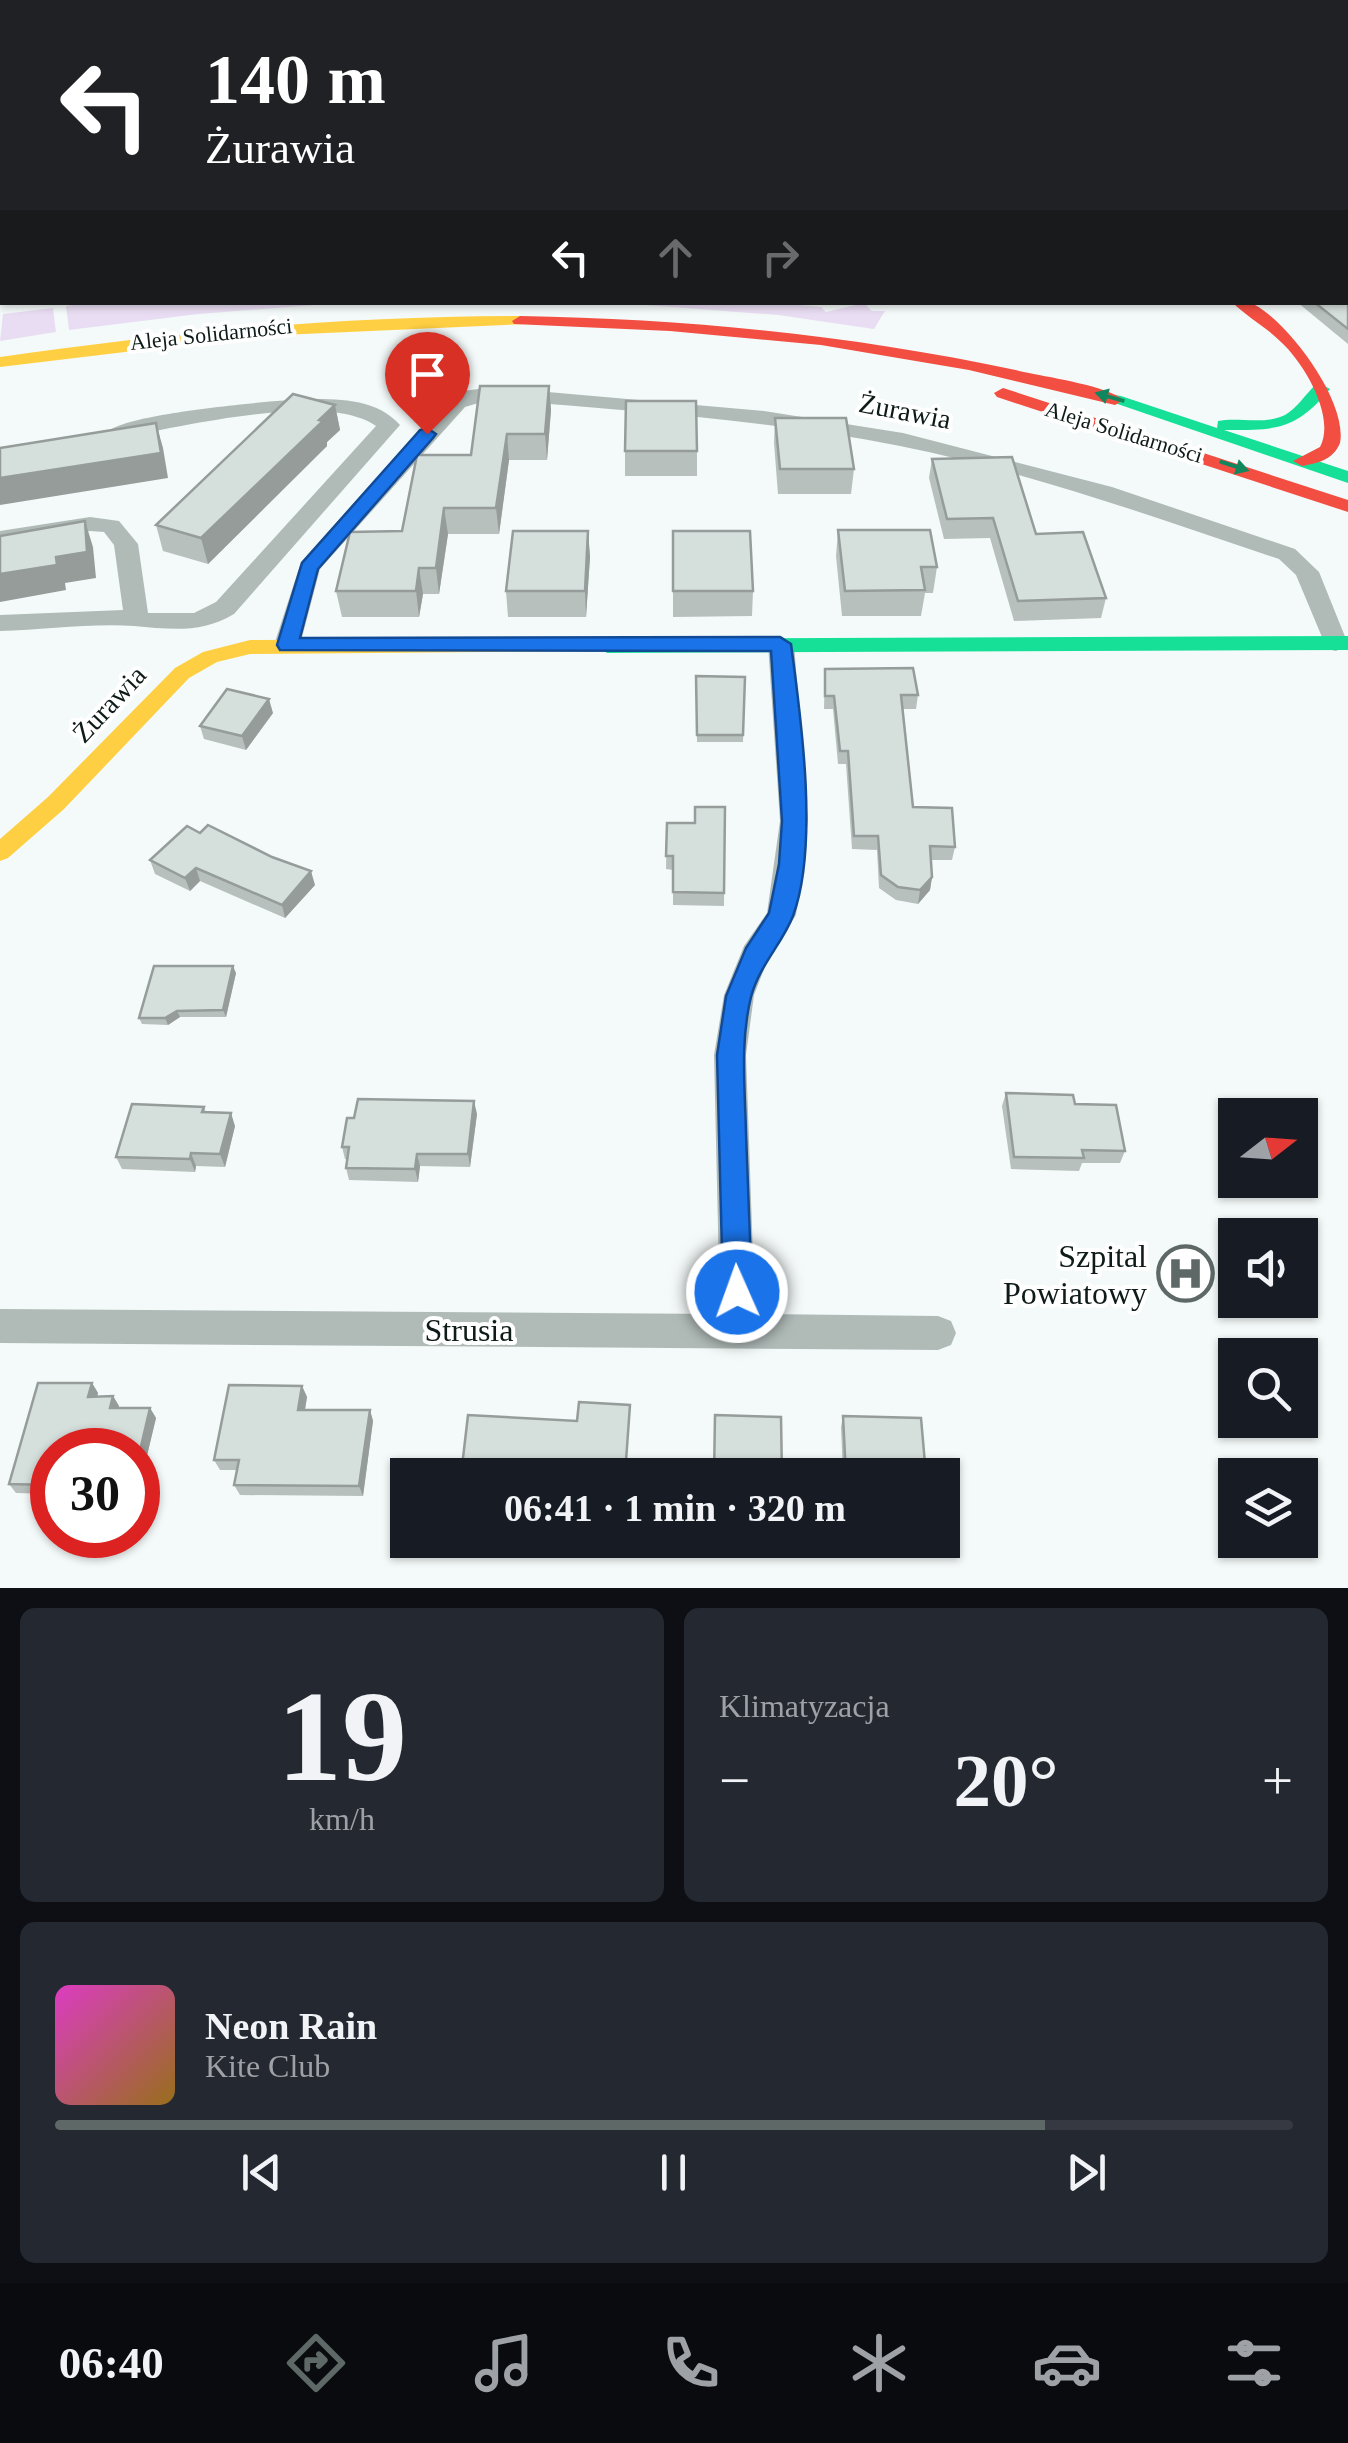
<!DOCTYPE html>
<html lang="pl">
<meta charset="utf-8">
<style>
:root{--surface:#171b24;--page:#242831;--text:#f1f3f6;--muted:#9ea1a6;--line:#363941;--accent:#5e6967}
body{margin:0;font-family:"Times New Roman",serif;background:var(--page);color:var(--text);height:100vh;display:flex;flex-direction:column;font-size:38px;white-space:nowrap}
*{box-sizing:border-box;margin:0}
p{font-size:32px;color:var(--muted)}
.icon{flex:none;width:55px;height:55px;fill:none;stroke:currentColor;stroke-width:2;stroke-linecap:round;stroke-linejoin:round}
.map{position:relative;height:1588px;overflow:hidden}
.drawer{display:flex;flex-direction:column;gap:20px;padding:20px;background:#0d0f14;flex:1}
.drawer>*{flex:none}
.banner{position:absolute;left:0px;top:0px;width:1350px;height:305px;box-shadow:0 2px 8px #0004;background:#202124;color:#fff;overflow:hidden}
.needle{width:65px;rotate:73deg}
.tools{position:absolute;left:1218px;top:1098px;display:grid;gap:20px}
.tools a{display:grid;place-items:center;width:100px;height:100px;border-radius:0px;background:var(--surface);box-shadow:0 2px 8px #0004;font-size:50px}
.speed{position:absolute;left:30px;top:1428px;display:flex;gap:20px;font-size:50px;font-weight:700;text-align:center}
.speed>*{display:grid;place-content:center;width:130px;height:130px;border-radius:50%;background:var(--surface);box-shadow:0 2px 8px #0004;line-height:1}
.speed .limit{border:15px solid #d22;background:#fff;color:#111}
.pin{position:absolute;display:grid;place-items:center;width:85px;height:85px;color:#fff;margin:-102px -42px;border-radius:50% 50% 50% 0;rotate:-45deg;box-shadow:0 0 10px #0007}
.pin .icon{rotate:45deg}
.me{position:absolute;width:110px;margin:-55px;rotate:358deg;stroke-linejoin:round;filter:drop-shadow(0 0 8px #0008)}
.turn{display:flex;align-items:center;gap:35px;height:210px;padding:0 40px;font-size:45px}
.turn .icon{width:130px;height:130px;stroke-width:2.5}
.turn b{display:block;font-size:70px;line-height:85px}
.lanes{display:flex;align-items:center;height:95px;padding:0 40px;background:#0003;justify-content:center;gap:50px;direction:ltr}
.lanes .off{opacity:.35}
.big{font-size:75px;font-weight:700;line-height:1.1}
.drawer .widget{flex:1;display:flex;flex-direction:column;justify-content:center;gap:15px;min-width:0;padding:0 35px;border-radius:15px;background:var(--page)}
.drawer .dial{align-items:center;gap:0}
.dial b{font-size:130px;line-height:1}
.song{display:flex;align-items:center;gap:30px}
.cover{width:120px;height:120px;border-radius:15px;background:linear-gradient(135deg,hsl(310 70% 55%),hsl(40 70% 35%))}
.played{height:10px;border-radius:5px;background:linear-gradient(90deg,var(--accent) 80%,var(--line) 80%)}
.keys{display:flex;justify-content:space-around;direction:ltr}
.heat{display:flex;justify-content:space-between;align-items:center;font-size:55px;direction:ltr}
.drawer .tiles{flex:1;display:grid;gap:20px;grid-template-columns:1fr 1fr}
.widget:last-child{grid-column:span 2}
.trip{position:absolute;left:390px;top:1458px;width:570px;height:100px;border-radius:0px;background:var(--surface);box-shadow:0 2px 8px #0004;font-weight:700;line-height:100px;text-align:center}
.dock{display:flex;height:160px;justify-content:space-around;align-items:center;background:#090b0e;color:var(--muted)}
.dock .icon{width:70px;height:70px}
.dock .active{color:var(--accent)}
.dock b{font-size:45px;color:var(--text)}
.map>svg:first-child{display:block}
.green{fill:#e9ddf3}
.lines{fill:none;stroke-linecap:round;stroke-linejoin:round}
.street{fill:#b0bbb8;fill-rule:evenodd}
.fast{fill:#16e098;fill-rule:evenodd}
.slow{fill:#ffcf43;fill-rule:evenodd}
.jam{fill:#f24e42;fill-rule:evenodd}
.wall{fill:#b7c0bd}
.shaded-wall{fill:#959c9a}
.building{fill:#d5dfdc;stroke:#959c9a;stroke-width:2.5}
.oneway{fill:#12875e}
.route{fill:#1a73e8;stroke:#114b97;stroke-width:2.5}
.labels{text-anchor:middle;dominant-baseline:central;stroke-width:8;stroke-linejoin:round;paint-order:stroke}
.far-street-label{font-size:22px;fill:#0e1b18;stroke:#fff}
.street-label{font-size:28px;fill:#0e1b18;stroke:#fff}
.near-poi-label{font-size:32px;fill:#0e1b18;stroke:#fff;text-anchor:end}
.near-street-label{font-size:32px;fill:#0e1b18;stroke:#fff}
</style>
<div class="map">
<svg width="1348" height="1588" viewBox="0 0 1348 1588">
<rect width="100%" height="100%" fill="#f4faf9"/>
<g class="green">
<path d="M91,302h250v1l-143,11 -129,16 -3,-24z"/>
<path d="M767,302l54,5 5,5 38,-9 8,8h13l-11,18 -96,-14 -159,-12z"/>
<path d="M53,308l3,24 -56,9 3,-27z"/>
</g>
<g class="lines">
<g class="street">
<path d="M386,0h15l1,2h-15z"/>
<path d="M492,387l272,24 139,22 209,54 183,62 24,23 29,72 -12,7 -9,-2 -31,-74 -17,-16c-125,-42 -250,-87 -379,-113 -135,-27 -272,-35 -408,-47l-27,8 -145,162 -20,76 -13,8 -9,-2 -4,-6 27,-83 148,-165 15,-6z"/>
<path d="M304,399c34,0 72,-1 96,26l-166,189c-33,20 -64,15 -100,12 -43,-3 -90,4 -134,5v-16l123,-5 -9,-65 -10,-13 -14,-1 -90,14v-14l90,-14 29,4 19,23 10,69h46l22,-11 160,-176c-48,-35 -197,1 -256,12l-11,-7c20,-18 161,-30 195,-32z"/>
<path d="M781,636l13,8 14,177 -12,94 -28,44 -14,36 -8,60 9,259 183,2 13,5 5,12 -5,12 -13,5 -938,-7v-34l720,5 -6,-259 10,-60 20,-49 23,-33 13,-92 -12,-177z"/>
</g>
<g class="fast">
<path d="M842,0h15l1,2h-14z"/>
<path d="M1321,384l9,5c-35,42 -54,41 -106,41l124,41v12l-242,-83 9,-5 6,1 96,32 1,-7c20,-4 47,4 67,-6 11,-6 21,-21 30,-30z"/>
<path d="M1348,636v14l-741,3 -10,-7 10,-7z"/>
</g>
<g class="slow">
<path d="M520,316l8,5 -2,3 -267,12 -259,31v-10c173,-25 345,-41 520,-41z"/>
<path d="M607,639l7,2 3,5 -3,5 -364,3 -33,8 -28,16 -125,131 -56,49 -8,3v-22l48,-42 127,-129 28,-16 47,-12z"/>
</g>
<g class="jam">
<path d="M1232,302c8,0 16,-1 23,3 34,18 93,97 85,138 -7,17 -22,20 -38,23l-9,-5 27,-14c16,-30 -16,-84 -39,-105 -15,-15 -34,-25 -49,-40z"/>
<path d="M520,316c172,3 341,20 509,57 24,5 77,13 95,27l-9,5 -146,-35 -148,-25 -151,-14 -156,-7 -2,-3z"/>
<path d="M1003,388l345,112v12l-351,-115 -3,-4z"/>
</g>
</g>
<g class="wall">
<path d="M1138,0h210v21v-19h-196z"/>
<path d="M1348,287v57l-51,-42h51z"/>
<path d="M549,386l2,24 -4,50h-38l-10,74h-51l-9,60h-16l-4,23h-77l-6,-26 66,-60z"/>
<path d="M335,405l5,25 -13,12v4l-119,118 -45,-13 -7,-26z"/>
<path d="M775,418l79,51 -3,25h-73l-4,-51z"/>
<rect x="625" y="451" width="72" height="25"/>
<path d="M932,459l104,75 70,64 -5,20 -87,3 -24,-83 -46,1 -15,-61z"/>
<path d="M838,530l99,37 -4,26h-8l-4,23h-79l-6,-60z"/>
<path d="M588,531l2,26 -4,60h-78l-2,-26z"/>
<path d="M673,531l80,60 -1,25 -79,1z"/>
<path d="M825,669l93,26 -2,14h-14l11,98 42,40 -3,13h-21l1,17 -2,13 -12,14 -22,-4 -17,-12 -2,-38 -25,-1 -6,-85h-8l-5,-55h-9z"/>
<path d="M696,676l49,1 -2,65h-46z"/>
<path d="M273,713l-27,37 -42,-11 -4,-13z"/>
<path d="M725,807l-1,99 -51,-1v-35l-7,-1 1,-46h28z"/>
<path d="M200,833l72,24 43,28 -30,33 -85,-37 -10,10 -35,-17 -5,-14z"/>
<path d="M236,973l-10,44h-46l-12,8 -26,-1 -3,-6z"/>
<path d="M1006,1093l69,11 50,47 -5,12h-38l-3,8 -68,-2 -9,-63z"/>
<path d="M204,1107l2,5 29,14 -10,41 -29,-1 -1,6 -73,-3 -6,-12z"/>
<path d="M477,1114l-7,53 -50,-1 -2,16 -69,-2 -3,-12 1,-8 -2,-1 -3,-12z"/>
<path d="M92,1383l6,10 -1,4 16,-1 6,10v2h31l6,10 -12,50h-6v-18h-86v44l-36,-1 -7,-9z"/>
<path d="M302,1386l5,11 -2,13h65l3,11 -10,75 -123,-1 -6,-10 3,-15h-17l-6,-10z"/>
<path d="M843,1416l83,59h-83l-2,-48z"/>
</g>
<g class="shaded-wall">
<path d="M698,0h42v2h-58z"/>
<rect x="0" y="114" width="2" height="17"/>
<path d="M0,175l2,42h-2z"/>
<path d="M549,386l2,24 -4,50 -2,-26z"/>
<path d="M335,405l5,25 -13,12v4l-119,118 -7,-26z"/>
<path d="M156,423l7,25 5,30 -168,27v-27z"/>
<path d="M507,434l2,26 -10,74 -3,-26z"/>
<path d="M444,508l4,26 -9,60 -3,-26z"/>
<path d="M85,521l8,26 3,31 -31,5 1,7 -66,12v-28z"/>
<path d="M588,531l2,26 -4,60 -1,-26z"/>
<path d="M419,568l4,26 -4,23 -3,-26z"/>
<path d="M269,699l4,14 -27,37 -4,-14z"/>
<path d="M196,868l4,13 -10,10 -5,-13z"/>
<path d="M311,871l4,14 -30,33 -3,-13z"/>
<path d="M932,877l-2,13 -12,14 2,-14z"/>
<path d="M233,966l3,7 -10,44 -3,-7z"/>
<path d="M177,1011l3,6 -12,8 -3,-7z"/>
<path d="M474,1101l3,13 -7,53 -2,-13z"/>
<path d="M231,1113l4,13 -10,41 -5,-13z"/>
<path d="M191,1153l5,13 -1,6 -5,-13z"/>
<path d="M417,1154l3,12 -2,16 -3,-13z"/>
<path d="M92,1383l6,10 -3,13 -7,-9z"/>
<path d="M302,1386l5,11 -4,24 -5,-11z"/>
<path d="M113,1396l6,10 -3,12 -6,-10z"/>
<path d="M150,1408l6,10 -12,50 -6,-9z"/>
<path d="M370,1410l3,11 -10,75 -4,-10z"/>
</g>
<g class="building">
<path d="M0,0h352l2,2h-352v112h-2z"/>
<path d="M441,0h72v2h-67z"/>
<path d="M522,0h176l-16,2h-163z"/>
<path d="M935,0h124l4,2h-116z"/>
<path d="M1178,0h170v18v-16h-156z"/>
<path d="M1348,287v42l-34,-27h34z"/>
<path d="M480,386h69l-4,48h-38l-11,74h-52l-8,60h-17l-3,23h-80l14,-59 52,-1 15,-76h54z"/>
<path d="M293,394l42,11 -16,15 4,1 -122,117 -45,-13z"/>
<path d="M626,401h70l1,50h-72z"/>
<path d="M775,418h71l8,51h-74z"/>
<path d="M156,423l5,30 -161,25v-30z"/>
<path d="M1012,457l24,77 47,-2 23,66 -88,3 -25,-83 -46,1 -15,-60z"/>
<path d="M85,521l2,31 -31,5 1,8 -57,9v-38z"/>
<path d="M838,530h92l7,37h-16l4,23 -80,1z"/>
<path d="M513,531h75l-3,60h-79z"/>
<path d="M673,531h77l3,60h-80z"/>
<path d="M913,668l5,27h-17l12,112 39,1 3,39 -25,-1 2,31 -12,13 -22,-3 -17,-12 -3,-39h-24l-6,-85h-8l-6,-55h-9v-27z"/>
<path d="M696,676l49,1 -2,58h-46z"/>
<path d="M227,689l42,10 -27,37 -42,-10z"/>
<path d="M695,807h30l-1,86 -51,-1v-36h-7l1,-33h28z"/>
<path d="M208,825l64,32 39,14 -29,34 -86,-37 -11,10 -35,-18 37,-34 13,7z"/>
<path d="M154,966h79l-10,44 -46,1 -12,7h-26z"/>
<path d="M1006,1093l67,2 2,9 41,1 9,46 -43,-1 2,8 -70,-1z"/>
<path d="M358,1099l116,2 -6,53h-51l-2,15 -69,-1 3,-21h-7l5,-29h7z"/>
<path d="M132,1104l72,3 -2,5 29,1 -11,41 -29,-1 -1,6 -74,-2z"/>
<path d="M38,1383h54l-4,14 25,-1 -3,12h40l-12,51v-9h-86v35l-43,-1z"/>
<path d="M229,1385l73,1 -4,24h72l-11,76 -125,-1 5,-25h-25z"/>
<path d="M579,1402l51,3 -5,70h-164l7,-60 109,6z"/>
<path d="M715,1415l66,2 1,58h-68z"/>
<path d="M843,1416l78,2 5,57h-80z"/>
</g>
<defs><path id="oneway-solid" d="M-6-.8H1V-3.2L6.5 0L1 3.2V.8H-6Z" transform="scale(2.5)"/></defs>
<g class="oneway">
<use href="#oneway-solid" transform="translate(1110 397) rotate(-164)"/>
<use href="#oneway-solid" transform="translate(1234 466) rotate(18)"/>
</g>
<path class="route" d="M427,428l9,6 -3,4 -115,131 -18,69 480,-1 11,7c10,74 28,202 2,272 -11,28 -34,50 -42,81 -11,44 -6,91 -5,136 2,53 4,106 6,159l-4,10 -11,4 -10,-4 -4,-10 -6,-237 9,-59 20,-48 23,-35 10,-49 3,-43 -11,-170 -491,-1 -3,-5 25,-82 118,-133z"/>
<defs>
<symbol id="hospital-ring" viewBox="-11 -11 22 22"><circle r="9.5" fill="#fff" stroke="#5e6967" stroke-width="1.5"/><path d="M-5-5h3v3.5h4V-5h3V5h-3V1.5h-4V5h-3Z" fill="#5e6967"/></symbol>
</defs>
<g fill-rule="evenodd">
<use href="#hospital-ring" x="1154" y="1242" width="63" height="63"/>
</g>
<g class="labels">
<g class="far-street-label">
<text transform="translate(211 334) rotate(-6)">Aleja Solidarności</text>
<text transform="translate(1124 432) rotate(17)">Aleja Solidarności</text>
</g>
<g class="street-label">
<text transform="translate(905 411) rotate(11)">Żurawia</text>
<text transform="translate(109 704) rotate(-47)">Żurawia</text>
</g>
<g class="near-poi-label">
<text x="1147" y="1256">Szpital<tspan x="1147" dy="37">Powiatowy</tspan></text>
</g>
<g class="near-street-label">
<text x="469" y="1330">Strusia</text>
</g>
</g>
</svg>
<div class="tools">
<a><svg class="needle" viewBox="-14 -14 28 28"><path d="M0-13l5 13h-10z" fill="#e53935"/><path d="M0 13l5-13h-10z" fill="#9ea1a6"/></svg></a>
<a><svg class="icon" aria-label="sound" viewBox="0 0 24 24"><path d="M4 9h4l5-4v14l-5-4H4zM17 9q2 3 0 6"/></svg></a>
<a><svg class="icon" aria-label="search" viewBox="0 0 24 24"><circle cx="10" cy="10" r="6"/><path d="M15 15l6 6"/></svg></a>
<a><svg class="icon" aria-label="layers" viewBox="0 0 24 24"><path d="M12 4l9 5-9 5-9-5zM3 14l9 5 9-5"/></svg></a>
</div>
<div class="speed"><div class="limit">30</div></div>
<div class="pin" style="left:427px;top:434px;background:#d93025"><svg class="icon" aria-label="arrive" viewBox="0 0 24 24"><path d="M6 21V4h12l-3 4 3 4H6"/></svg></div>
<svg class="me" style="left:737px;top:1292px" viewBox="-20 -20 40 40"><circle r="17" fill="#1a73e8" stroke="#fff" stroke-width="3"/><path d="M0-11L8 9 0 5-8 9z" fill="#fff"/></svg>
<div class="trip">06:41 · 1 min · 320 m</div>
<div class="banner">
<div class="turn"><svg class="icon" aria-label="left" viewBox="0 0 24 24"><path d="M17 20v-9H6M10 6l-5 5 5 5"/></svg><div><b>140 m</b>Żurawia</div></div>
<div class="lanes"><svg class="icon" aria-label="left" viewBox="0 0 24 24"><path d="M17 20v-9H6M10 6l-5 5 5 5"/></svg><svg class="icon off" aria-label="ahead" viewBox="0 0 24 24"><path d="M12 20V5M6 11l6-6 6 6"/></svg><svg class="icon off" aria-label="right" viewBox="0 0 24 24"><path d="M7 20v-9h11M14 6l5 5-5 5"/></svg></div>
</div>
</div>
<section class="drawer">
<div class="tiles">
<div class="widget dial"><b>19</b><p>km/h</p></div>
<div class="widget"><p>Klimatyzacja</p>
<div class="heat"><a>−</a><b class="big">20°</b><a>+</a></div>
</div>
<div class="widget">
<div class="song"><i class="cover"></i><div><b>Neon Rain</b><p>Kite Club</p></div></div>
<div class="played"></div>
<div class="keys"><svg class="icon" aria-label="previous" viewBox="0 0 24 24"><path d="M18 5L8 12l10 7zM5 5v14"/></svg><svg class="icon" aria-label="pause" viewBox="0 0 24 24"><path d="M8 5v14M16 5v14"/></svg><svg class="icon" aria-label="next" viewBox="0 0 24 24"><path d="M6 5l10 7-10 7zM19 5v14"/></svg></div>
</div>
</div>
</section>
<nav class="dock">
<b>06:40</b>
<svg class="icon active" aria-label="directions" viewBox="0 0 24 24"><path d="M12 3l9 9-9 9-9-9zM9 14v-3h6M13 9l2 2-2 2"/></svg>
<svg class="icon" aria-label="music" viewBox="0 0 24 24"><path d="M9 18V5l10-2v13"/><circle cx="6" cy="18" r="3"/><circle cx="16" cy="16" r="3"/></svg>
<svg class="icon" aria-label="phone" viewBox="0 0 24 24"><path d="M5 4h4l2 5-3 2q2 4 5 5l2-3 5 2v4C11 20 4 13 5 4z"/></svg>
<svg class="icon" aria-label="climate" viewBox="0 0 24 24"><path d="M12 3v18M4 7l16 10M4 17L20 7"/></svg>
<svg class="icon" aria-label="car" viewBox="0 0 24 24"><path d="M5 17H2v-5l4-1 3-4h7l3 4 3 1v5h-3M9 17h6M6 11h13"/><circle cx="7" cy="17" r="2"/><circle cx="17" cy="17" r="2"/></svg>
<svg class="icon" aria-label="filters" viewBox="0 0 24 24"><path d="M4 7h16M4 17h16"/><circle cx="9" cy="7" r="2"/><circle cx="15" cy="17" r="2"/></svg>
</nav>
